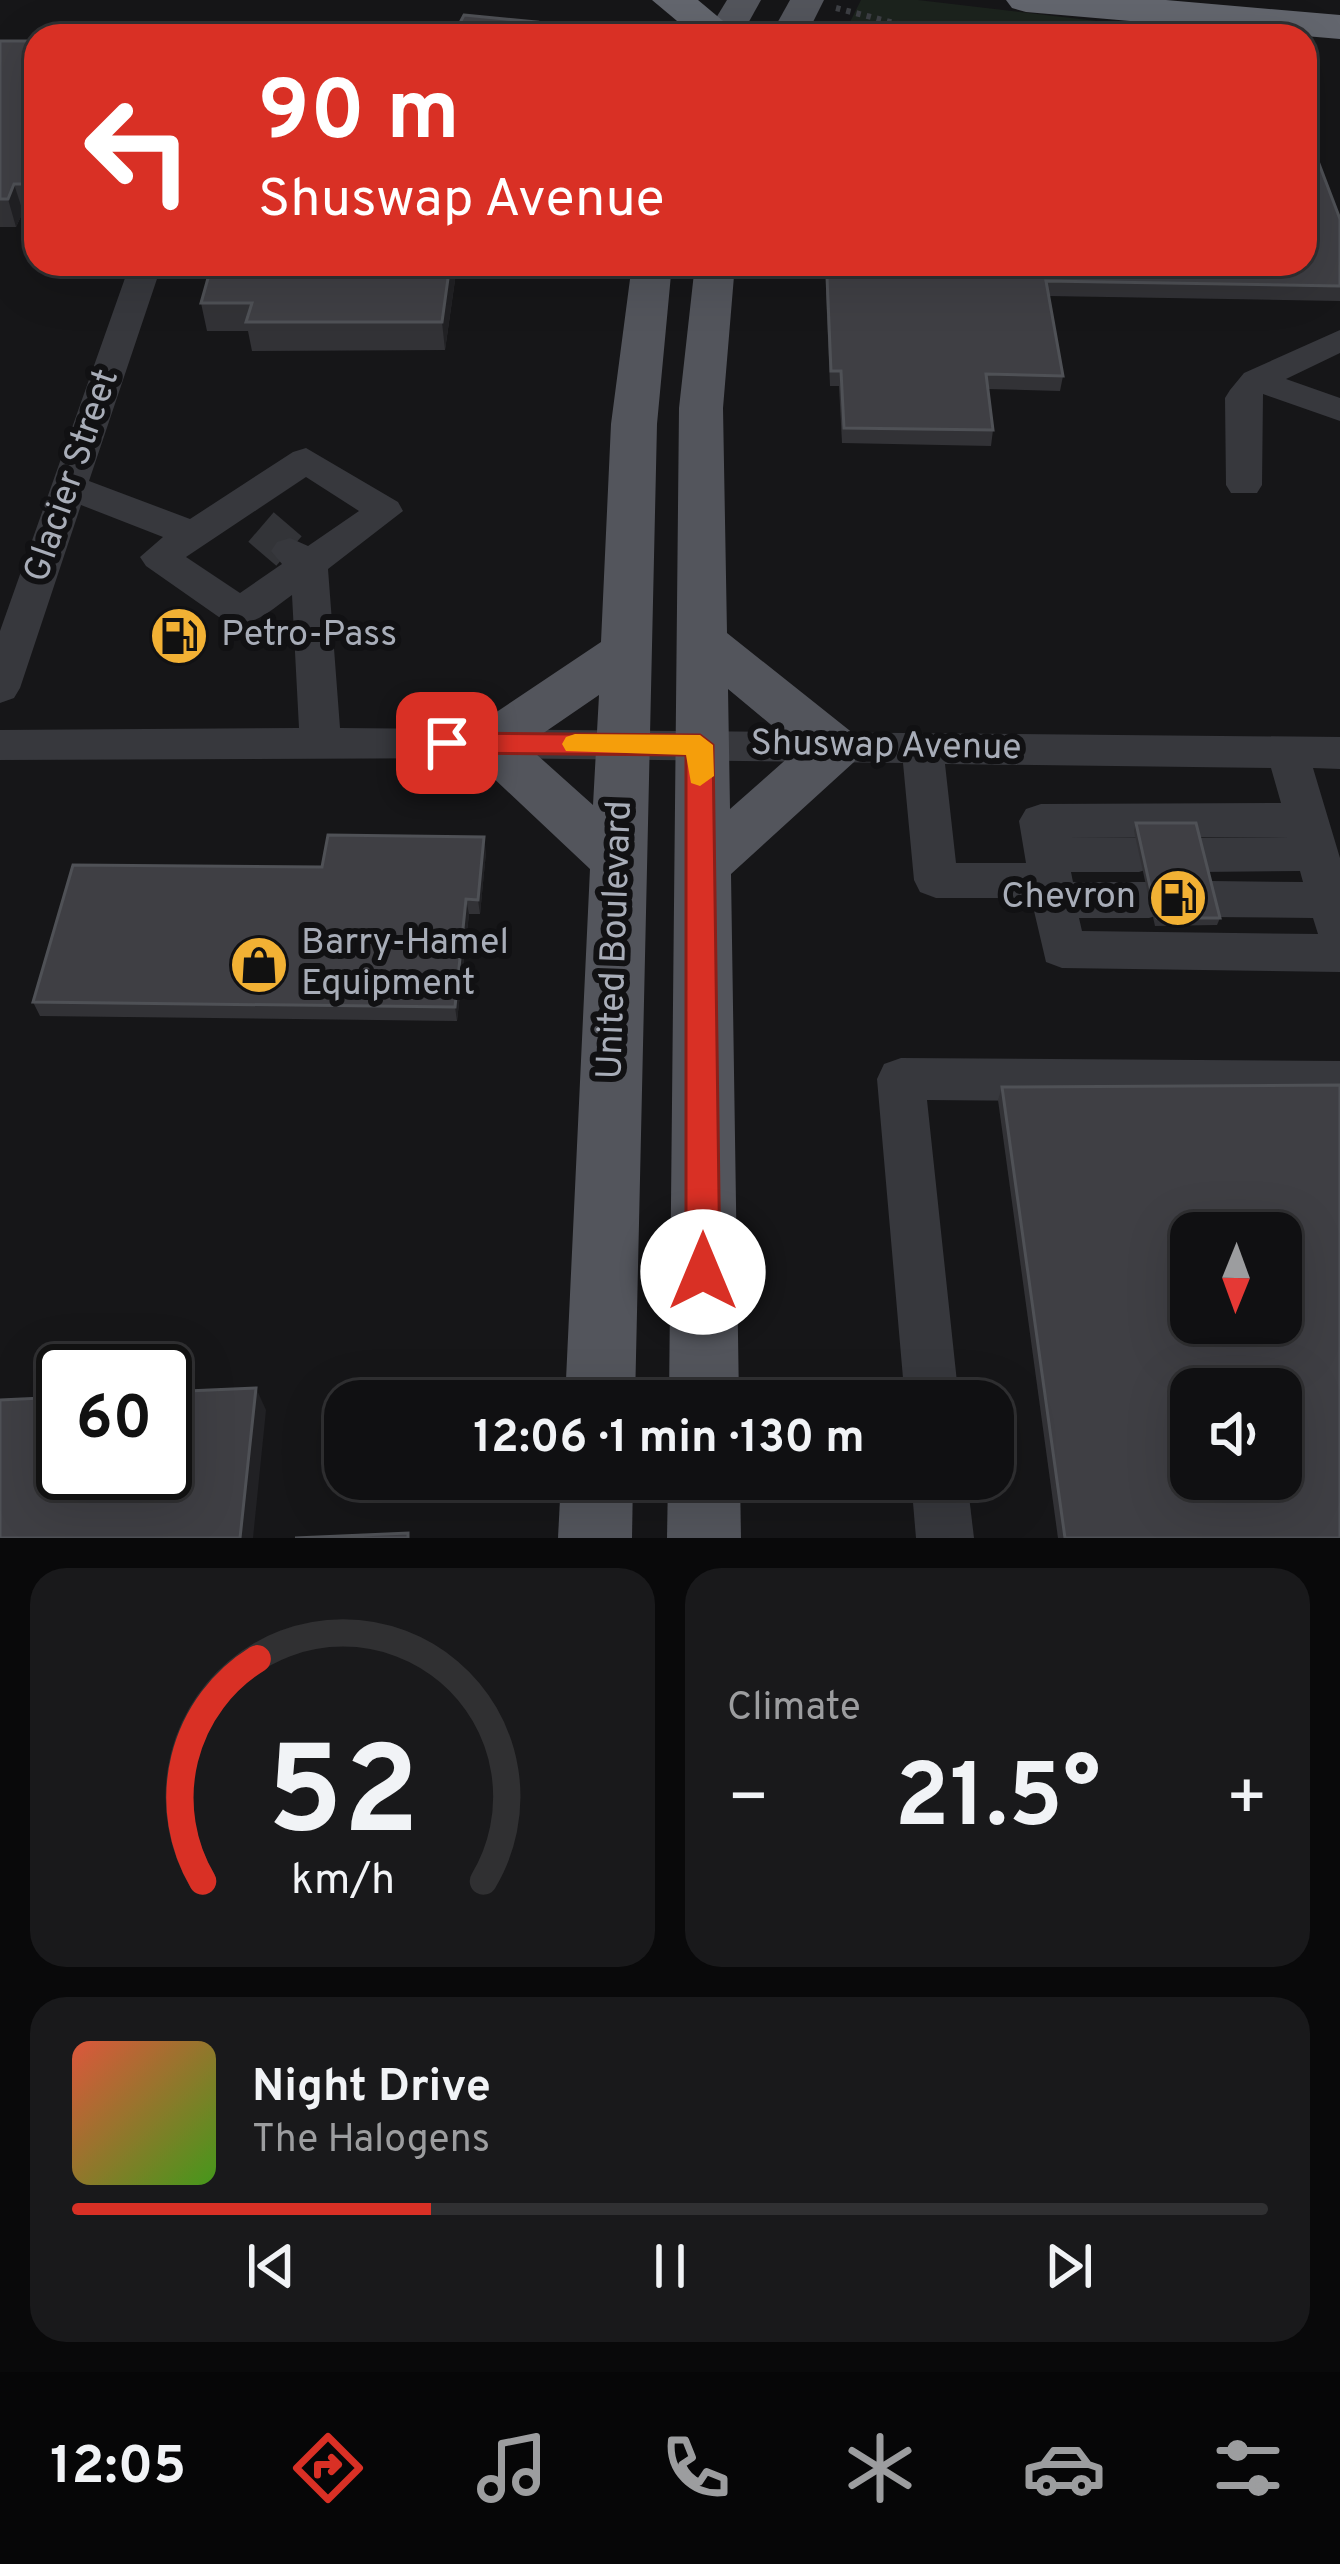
<!DOCTYPE html>
<meta charset="utf-8">
<style>
:root{--surface:#101012;--page:#19191b;--text:#f1f3f6;--muted:#9c9d9f;--line:#303032;--accent:#d93025}
body{margin:0;font-family:Overpass,sans-serif;background:var(--page);color:var(--text);height:100vh;display:flex;flex-direction:column;font-size:45px;white-space:nowrap}
*{box-sizing:border-box;margin:0}
p{font-size:39px;color:var(--muted)}
.icon{flex:none;width:66px;height:66px;fill:none;stroke:currentColor;stroke-width:2;stroke-linecap:round;stroke-linejoin:round}
.map{position:relative;height:1538px;overflow:hidden}
.panel{display:flex;flex-direction:column;gap:30px;padding:30px;background:#09090a;flex:1}
.panel>*{flex:none}
.top-card{position:absolute;left:24px;top:24px;width:1293px;height:252px;border-radius:36px;box-shadow:0 12px 48px #0002,0 0 0 3px var(--line);background:#d93025;color:#fff;overflow:hidden}
.needle{width:78px;rotate:181deg}
.buttons{position:absolute;left:1170px;top:1212px;display:grid;gap:24px}
.buttons a{display:grid;place-items:center;width:132px;height:132px;border-radius:24px;background:var(--surface);box-shadow:0 12px 48px #0002,0 0 0 3px var(--line);font-size:60px}
.speed{position:absolute;left:36px;top:1344px;display:flex;gap:24px;font-size:60px;font-weight:700;text-align:center}
.speed>*{display:grid;place-content:center;width:156px;height:156px;border-radius:50%;background:var(--surface);box-shadow:0 12px 48px #0002,0 0 0 3px var(--line);line-height:1}
.speed .limit{border:6px solid #111;border-radius:18px;background:#fff;color:#111}
.pin{position:absolute;display:grid;place-items:center;width:102px;height:102px;color:#fff;margin:-51px;border-radius:24px;box-shadow:0 6px 18px #0006}
.me{position:absolute;width:132px;margin:-66px;rotate:0deg;stroke-linejoin:round;filter:drop-shadow(0 0 9px #0008)}
.turn{display:flex;align-items:center;gap:42px;height:252px;padding:0 36px;font-size:54px}
.turn .icon{width:156px;height:156px;stroke-width:2.5}
.turn b{display:block;font-size:84px;line-height:102px}
.big{font-size:90px;font-weight:700;line-height:1.1}
.panel .tile{flex:1;display:flex;flex-direction:column;justify-content:center;gap:18px;min-width:0;padding:0 42px;border-radius:36px;background:var(--page)}
.panel .dial{align-items:center;gap:0}
.dial svg{height:312px;overflow:visible;fill:none;stroke:var(--line);stroke-width:7;stroke-linecap:round;text-anchor:middle}
.dial text{fill:var(--text);stroke:none}
.song{display:flex;align-items:center;gap:36px}
.cover{width:144px;height:144px;border-radius:18px;background:linear-gradient(135deg,hsl(10 70% 55%),hsl(100 70% 35%))}
.played{height:12px;border-radius:6px;background:linear-gradient(90deg,var(--accent) 30%,var(--line) 30%)}
.keys{display:flex;justify-content:space-around;direction:ltr}
.heat{display:flex;justify-content:space-between;align-items:center;font-size:66px;direction:ltr}
.panel .tiles{flex:1;display:grid;gap:30px;grid-template-columns:1fr 1fr}
.tile:last-child{grid-column:span 2}
.trip{position:absolute;left:324px;top:1380px;width:690px;height:120px;border-radius:36px;background:var(--surface);box-shadow:0 12px 48px #0002,0 0 0 3px var(--line);font-weight:700;line-height:120px;text-align:center}
.tabs{display:flex;height:192px;justify-content:space-around;align-items:center;background:#060607;color:var(--muted)}
.tabs .icon{width:84px;height:84px}
.tabs .on{color:var(--accent)}
.tabs b{font-size:54px;color:var(--text)}
.map>svg:first-child{display:block}
.green{fill:#1c231d}
.lines{fill:none;stroke-linecap:round;stroke-linejoin:round}
.minor-tunnel{stroke:#333438;stroke-width:39;stroke-dasharray:39 20;stroke-linecap:butt}
.path{stroke:#3d3f44;stroke-width:6;stroke-dasharray:4.5 6;stroke-linecap:butt}
.minor{fill:#37383d;fill-rule:evenodd}
.major{fill:#53555c;fill-rule:evenodd}
.highway{fill:#63666e;fill-rule:evenodd}
.wall{fill:#323236}
.shaded-wall{fill:#212124}
.building{fill:#3f3f44;stroke:#4f5156;stroke-width:3;fill-rule:evenodd}
.route{fill:#d93025;stroke:#8d1f18;stroke-width:3}
.slow{fill:#f59e0b}
.labels{text-anchor:middle;dominant-baseline:central;stroke-width:12;stroke-linejoin:round;paint-order:stroke}
.street-label{font-size:36px;fill:#a8adb8;stroke:#111113}
.poi-label{font-size:36px;fill:#a8adb8;stroke:#111113;text-anchor:start}
</style>
<div class="map">
<svg width="1340" height="1538" viewBox="0 0 1340 1538">
<rect width="100%" height="100%" fill="#161618"/>
<path class="green" d="M861,0h57l306,36h-362l-14,-10z"/>
<g class="lines">
<path class="minor-tunnel" d="M261,527l28,24"/>
<path class="path" d="M836,8l109,28"/>
<g class="minor">
<path d="M130,264h32l-73,217 101,38 103,-67 13,-4 92,54 5,9 -75,58 12,159 1000,9v32l-27,-1 27,90v114l-278,-4 -16,-6 -15,-64h-95l-16,-6 -6,-12 -11,-117 -413,-5 -490,2v-30l299,-2 -7,-133c-21,15 -39,34 -66,27l-80,-56 -6,-9 23,-20 -82,-32 -61,183 -6,10 -14,5v-72zM306,477l53,34 -51,35 -18,-8 -13,4 -6,9 11,13 -42,29 -54,-36zM945,764l326,4 10,35 -240,1 -15,5 -7,12 7,42h-70zM1290,837l-91,1 -15,5 -7,12 7,12 15,5 101,-1 3,11 -93,-1 -16,5 -6,13 6,13 16,5 103,1 5,16 -236,-3 -3,-13h70l16,-5 6,-13 -6,-13 -16,-5h-76l-2,-10h68l15,-5 7,-12 -7,-12 -15,-5h-74z"/>
<path d="M1340,330v23l-54,26 54,19v23l-77,-27 -1,91 -5,8h-26l-5,-8 -1,-87 5,-8 14,-17z"/>
<path d="M901,1058l439,3v42l-413,-3 32,301h-54l-28,-322 7,-15z"/>
<path d="M911,1479h56l7,59h-58z"/>
</g>
<g class="major">
<path d="M727,0h34l-20,36h-36z"/>
<path d="M790,0h34l-18,36h-36z"/>
<path d="M632,264h40l-15,160 -22,977h-70l25,-532 -119,-112 -8,-14 8,-14 130,-87 10,-218zM599,695l-6,110 -67,-60z"/>
<path d="M695,264h40l-12,144 4,225 127,101 8,14 -8,14 -123,112 8,527h-70l10,-993zM728,689l71,59 -69,61z"/>
<path d="M561,1479h72l-1,59h-74z"/>
<path d="M668,1479h72l1,59h-74z"/>
</g>
<g class="highway">
<path d="M652,0h46l43,36h-46z"/>
<path d="M1006,0h160l174,15v24l-314,-27 -14,-4z"/>
</g>
</g>
<g class="wall">
<path d="M0,41h36v171h-13l-7,15h-16z"/>
<path d="M1340,219v82l-292,-5 15,80 -3,15 -72,-2 5,41 -2,16 -149,-3 -3,-57h-9l-4,-94 1,-15h23l-1,-13h456z"/>
<path d="M212,264h241l2,16 -10,70 -193,1 -4,-20h-41l-6,-28z"/>
<path d="M1136,823l84,95 -3,7 -62,1 -21,-95z"/>
<path d="M486,852l-6,62h-11l-12,107 -417,-5 -7,-14z"/>
<path d="M1002,1087l338,451h-282l-60,-438z"/>
</g>
<g class="shaded-wall">
<path d="M14,184l9,28 -7,15 -8,-28z"/>
<path d="M450,264h3l2,16 -10,70 -3,-28z"/>
<path d="M484,837l2,15 -6,62 -2,-14z"/>
<path d="M466,899l3,15 -12,107 -2,-14z"/>
<path d="M256,1388l10,22 -13,128h-13z"/>
</g>
<g class="building">
<path d="M464,15l73,7 -8,14h-76z"/>
<path d="M0,41h36v143h-22l-6,15h-8z"/>
<path d="M1305,127l35,92v67l-294,-5 17,95 -77,-2 7,56 -149,-2 -3,-57h-10l-4,-94h25l-1,-13h454z"/>
<path d="M212,264h238l-8,58h-196l6,-19h-51z"/>
<path d="M1136,823h60l24,95h-63z"/>
<path d="M328,835l156,2 -6,63 -12,-1 -11,108 -422,-5 40,-137 249,2z"/>
<path d="M1340,1085v453h-275l-63,-451zM1191,1233h90v90h-90zM1191,1389h90v90h-90z"/>
<path d="M256,1388l-16,150h-240v-138l63,-3v76h102v-81z"/>
<path d="M408,1533v5h-113z"/>
</g>
<path class="route" d="M447,733l253,2 13,10 7,527 -5,11 -12,5 -12,-5 -5,-11v-517l-239,-2 -13,-10z"/>
<path class="slow" d="M575,734l125,1 13,10 1,31 -14,10 -9,-3 -5,-28 -120,-4 -4,-7 4,-7z"/>
<defs>
<symbol id="fuel-disc" viewBox="-11 -11 22 22"><circle r="9.5" fill="#f2b134" stroke="#111113"/><path d="M-5.5-6h7V0h2V4h1.3V-2.5L3-4.5l.8-.8L6-3V5H2.5V1h-1V6h-7ZM-4.2-4.7v3.2H.2V-4.7Z" fill="#111"/></symbol>
<symbol id="shop-disc" viewBox="-11 -11 22 22"><circle r="9.5" fill="#f2b134" stroke="#111113"/><path d="M-5-2.5h2.3a2.7 3.5 0 0 1 5.4 0H5L5.5 6h-11ZM-1.5-2.5h3a1.5 2.3 0 0 0-3 0Z" fill="#111"/></symbol>
</defs>
<g fill-rule="evenodd">
<use href="#fuel-disc" x="146" y="603" width="66" height="66"/>
<use href="#fuel-disc" x="1145" y="865" width="66" height="66"/>
<use href="#shop-disc" x="226" y="932" width="66" height="66"/>
</g>
<g class="labels">
<g class="street-label">
<text transform="translate(73 476) rotate(-71)">Glacier Street</text>
<text transform="translate(886 747) rotate(1)">Shuswap Avenue</text>
<text transform="translate(616 940) rotate(-88)">United Boulevard</text>
</g>
<g class="poi-label">
<text x="221" y="636">Petro-Pass</text>
<text x="1136" y="898" text-anchor="end">Chevron</text>
<text x="301" y="944">Barry-Hamel<tspan x="301" dy="41">Equipment</tspan></text>
</g>
</g>
</svg>
<div class="buttons">
<a><svg class="needle" viewBox="-14 -14 28 28"><path d="M0-13l5 13h-10z" fill="#e53935"/><path d="M0 13l5-13h-10z" fill="#9c9d9f"/></svg></a>
<a><svg class="icon" aria-label="sound" viewBox="0 0 24 24"><path d="M4 9h4l5-4v14l-5-4H4zM17 9q2 3 0 6"/></svg></a>
</div>
<div class="speed"><div class="limit">60</div></div>
<div class="pin" style="left:447px;top:743px;background:#d93025"><svg class="icon" aria-label="arrive" viewBox="0 0 24 24"><path d="M6 21V4h12l-3 4 3 4H6"/></svg></div>
<svg class="me" style="left:703px;top:1272px" viewBox="-20 -20 40 40"><circle r="19" fill="#fff"/><path d="M0-13L10 11 0 6-10 11z" fill="#d93025"/></svg>
<div class="trip">12:06 · 1 min · 130 m</div>
<div class="top-card">
<div class="turn"><svg class="icon" aria-label="left" viewBox="0 0 24 24"><path d="M17 20v-9H6M10 6l-5 5 5 5"/></svg><div><b>90 m</b>Shuswap Avenue</div></div>
</div>
</div>
<section class="panel">
<div class="tiles">
<div class="tile dial"><svg viewBox="0 0 100 80">
<path d="M14 69A42 42 0 1 1 86 69"/>
<path d="M14 69A42 42 0 0 1 28 12" stroke="#d93025"/>
<text x="50" y="56" font-size="32" font-weight="700">52</text>
<text x="50" y="72" font-size="11">km/h</text>
</svg></div>
<div class="tile"><p>Climate</p>
<div class="heat"><a>−</a><b class="big">21.5°</b><a>+</a></div>
</div>
<div class="tile">
<div class="song"><i class="cover"></i><div><b>Night Drive</b><p>The Halogens</p></div></div>
<div class="played"></div>
<div class="keys"><svg class="icon" aria-label="previous" viewBox="0 0 24 24"><path d="M18 5L8 12l10 7zM5 5v14"/></svg><svg class="icon" aria-label="pause" viewBox="0 0 24 24"><path d="M8 5v14M16 5v14"/></svg><svg class="icon" aria-label="next" viewBox="0 0 24 24"><path d="M6 5l10 7-10 7zM19 5v14"/></svg></div>
</div>
</div>
</section>
<nav class="tabs">
<b>12:05</b>
<svg class="icon on" aria-label="directions" viewBox="0 0 24 24"><path d="M12 3l9 9-9 9-9-9zM9 14v-3h6M13 9l2 2-2 2"/></svg>
<svg class="icon" aria-label="music" viewBox="0 0 24 24"><path d="M9 18V5l10-2v13"/><circle cx="6" cy="18" r="3"/><circle cx="16" cy="16" r="3"/></svg>
<svg class="icon" aria-label="phone" viewBox="0 0 24 24"><path d="M5 4h4l2 5-3 2q2 4 5 5l2-3 5 2v4C11 20 4 13 5 4z"/></svg>
<svg class="icon" aria-label="climate" viewBox="0 0 24 24"><path d="M12 3v18M4 7l16 10M4 17L20 7"/></svg>
<svg class="icon" aria-label="car" viewBox="0 0 24 24"><path d="M5 17H2v-5l4-1 3-4h7l3 4 3 1v5h-3M9 17h6M6 11h13"/><circle cx="7" cy="17" r="2"/><circle cx="17" cy="17" r="2"/></svg>
<svg class="icon" aria-label="filters" viewBox="0 0 24 24"><path d="M4 7h16M4 17h16"/><circle cx="9" cy="7" r="2"/><circle cx="15" cy="17" r="2"/></svg>
</nav>
